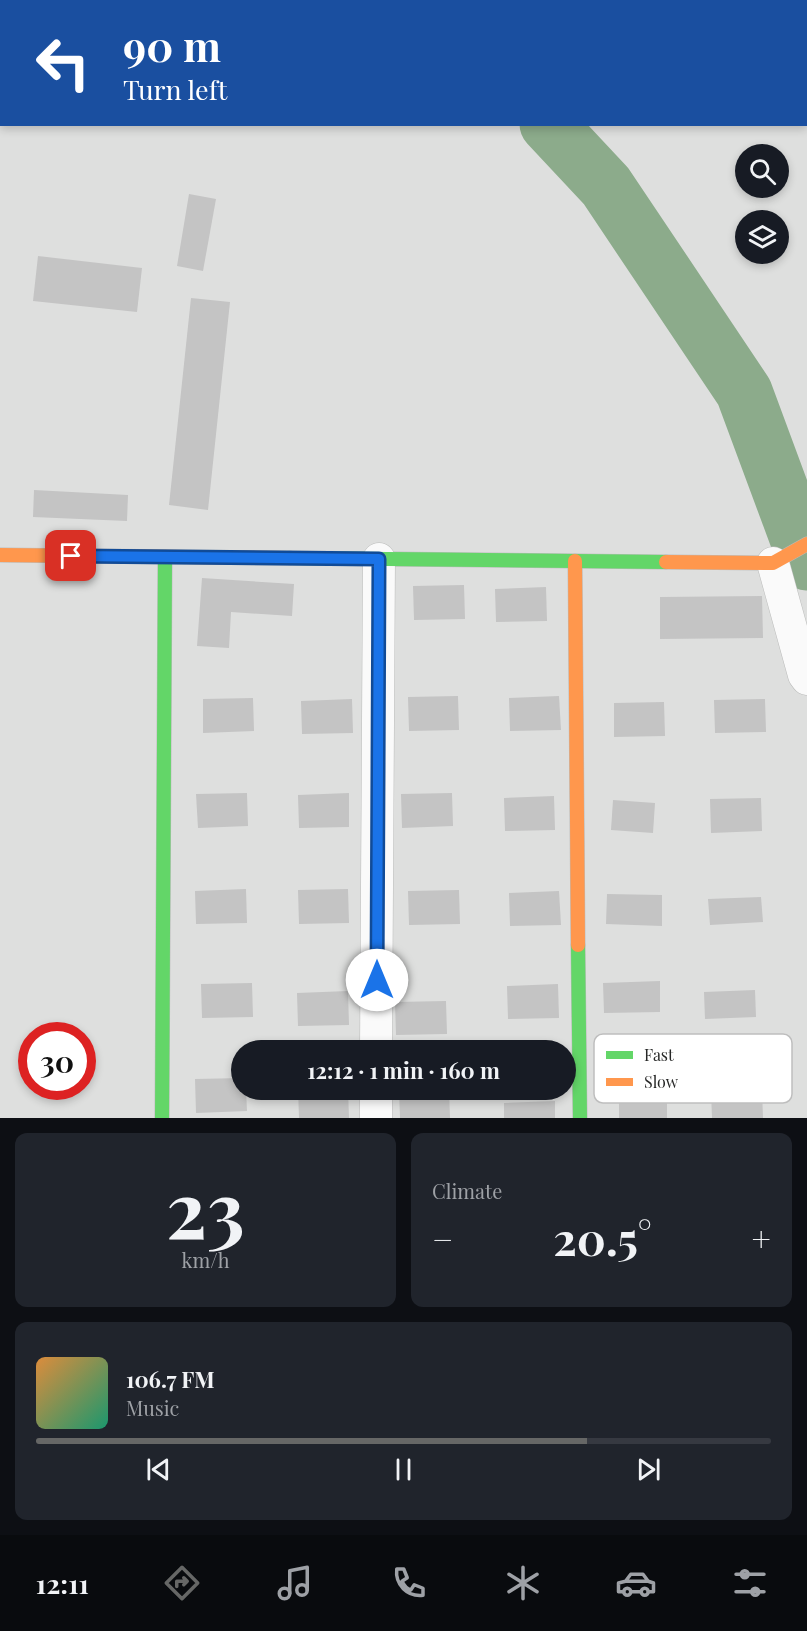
<!DOCTYPE html>
<meta charset="utf-8">
<style>
:root{--surface:#171b24;--page:#20242c;--text:#f1f3f6;--muted:#9ea1a6;--line:#363941;--accent:#666766}
body{margin:0;font-family:"Playfair Display",serif;background:var(--page);color:var(--text);height:100vh;display:flex;flex-direction:column;font-size:22px;white-space:nowrap}
*{box-sizing:border-box;margin:0}
p{font-size:20px;color:var(--muted)}
.icon{flex:none;width:33px;height:33px;fill:none;stroke:currentColor;stroke-width:2;stroke-linecap:round;stroke-linejoin:round}
.map{position:relative;height:1118px;overflow:hidden}
.panel{display:flex;flex-direction:column;gap:15px;padding:15px;background:#0d0f14;flex:1}
.panel>*{flex:none}
.guide{position:absolute;left:0px;top:0px;width:807px;height:126px;box-shadow:0 3px 9px #0003;background:#1a4fa0;color:#fff;overflow:hidden}
.fabs{position:absolute;left:735px;top:144px;display:grid;gap:12px}
.fabs a{display:grid;place-items:center;width:54px;height:54px;border-radius:50%;background:var(--surface);box-shadow:0 3px 9px #0003;font-size:30px}
.speed{position:absolute;left:18px;top:1022px;display:flex;gap:12px;font-size:30px;font-weight:700;text-align:center}
.speed>*{display:grid;place-content:center;width:78px;height:78px;border-radius:50%;background:var(--surface);box-shadow:0 3px 9px #0003;line-height:1}
.speed .limit{border:9px solid #d22;background:#fff;color:#111}
.pin{position:absolute;display:grid;place-items:center;width:51px;height:51px;color:#fff;margin:-26px;border-radius:12px;box-shadow:0 3px 9px #0006}
.me{position:absolute;width:66px;margin:-33px;rotate:0deg;stroke-linejoin:round;filter:drop-shadow(0 0 4px #0008)}
.turn{display:flex;align-items:center;gap:21px;height:126px;padding:0 24px;font-size:27px}
.turn .icon{width:78px;height:78px;stroke-width:2.5}
.turn b{display:block;font-size:42px;line-height:51px}
.big{font-size:45px;font-weight:700;line-height:1.1}
.panel .widget{flex:1;display:flex;flex-direction:column;justify-content:center;gap:9px;min-width:0;padding:0 21px;border-radius:12px;background:var(--page)}
.panel .dial{align-items:center;gap:0}
.dial b{font-size:78px;line-height:1}
.song{display:flex;align-items:center;gap:18px}
.cover{width:72px;height:72px;border-radius:9px;background:linear-gradient(135deg,hsl(30 70% 55%),hsl(160 70% 35%))}
.played{height:6px;border-radius:3px;background:linear-gradient(90deg,var(--accent) 75%,var(--line) 75%)}
.keys{display:flex;justify-content:space-around;direction:ltr}
.heat{display:flex;justify-content:space-between;align-items:center;font-size:33px;direction:ltr}
.panel .tiles{flex:1;display:grid;gap:15px;grid-template-columns:1fr 1fr}
.widget:last-child{grid-column:span 2}
.trip{position:absolute;left:231px;top:1040px;width:345px;height:60px;border-radius:30px;background:var(--surface);box-shadow:0 3px 9px #0003;font-weight:700;line-height:60px;text-align:center}
.menu{display:flex;height:96px;justify-content:space-around;align-items:center;background:#090b0e;color:var(--muted)}
.menu .icon{width:42px;height:42px}
.menu .on{color:var(--accent)}
.menu b{font-size:27px;color:var(--text)}
.map>svg:first-child{display:block}
.lines{fill:none;stroke-linecap:round;stroke-linejoin:round}
.river{stroke:#8cab8b;stroke-width:57}
.building{fill:#c4c4c4}
.street-casing{stroke:#bbbcbb;stroke-width:33}
.fast-casing{stroke:#bbbcbb;stroke-width:15}
.slow-casing{stroke:#bbbcbb;stroke-width:15}
.street{stroke:#fafafa;stroke-width:32}
.fast{stroke:#63d668;stroke-width:14}
.slow{stroke:#ff974d;stroke-width:14}
.route-casing{stroke:#114b97;stroke-width:15}
.route{stroke:#1a73e8;stroke-width:10}
.key{fill:#fff;stroke:#bebebe;stroke-width:1.5}
.key-label{font-size:16px;fill:#262726}
</style>
<div class="map">
<svg width="807" height="1118" viewBox="0 0 807 1118">
<rect width="100%" height="100%" fill="#dedfde"/>
<g class="lines">
<g class="river">
<path d="M385,0l3,2"/>
<path d="M548,124l58,62 138,206 63,170"/>
</g>
</g>
<g class="building">
<path d="M189,194l27,5 -13,72 -26,-5z"/>
<path d="M38,256l104,12 -5,44 -104,-11z"/>
<path d="M191,298l39,4 -22,208 -39,-5z"/>
<path d="M34,490l94,5 -1,26 -94,-4z"/>
<path d="M202,578l92,6 -2,32 -61,-4 -2,36 -32,-2z"/>
<path d="M464,585l1,34 -51,1 -1,-34z"/>
<path d="M546,587l1,34 -51,1 -1,-33z"/>
<path d="M762,596l1,42 -103,1v-42z"/>
<path d="M458,696l1,34 -50,1 -1,-34z"/>
<path d="M559,696l2,34 -51,1 -1,-33z"/>
<path d="M253,698l1,33 -51,2v-34z"/>
<path d="M352,699l1,34 -51,1 -1,-33z"/>
<path d="M765,699l1,33 -51,1 -1,-33z"/>
<path d="M664,702l1,34 -51,1v-34z"/>
<path d="M247,793l1,33 -50,2 -2,-34z"/>
<path d="M349,793v34l-50,1 -1,-33z"/>
<path d="M452,793l1,33 -51,2 -1,-34z"/>
<path d="M554,796l1,34 -50,1 -1,-33z"/>
<path d="M761,798l1,33 -51,2 -1,-34z"/>
<path d="M613,800l42,3 -2,30 -42,-3z"/>
<path d="M246,889l1,34 -51,1 -1,-33z"/>
<path d="M348,889l1,34 -50,1 -1,-34z"/>
<path d="M459,890l1,34 -51,1 -1,-34z"/>
<path d="M559,891l2,34 -51,1 -1,-33z"/>
<path d="M607,894l55,1v31l-56,-2z"/>
<path d="M761,897l2,25 -53,3 -2,-26z"/>
<path d="M660,981v31l-56,1 -1,-30z"/>
<path d="M252,983l1,34 -51,1 -1,-34z"/>
<path d="M558,984l1,34 -51,1 -1,-33z"/>
<path d="M755,990l1,27 -51,2 -1,-27z"/>
<path d="M348,991l1,34 -51,1 -1,-33z"/>
<path d="M446,1001l1,33 -51,1 -1,-33z"/>
<path d="M242,1078v11h4l1,22 -51,2 -1,-34z"/>
<rect x="619" y="1084" width="48" height="34"/>
<path d="M298,1089h50l1,29h-50z"/>
<path d="M449,1089l1,29h-50l-1,-28z"/>
<path d="M762,1090l1,28h-51l-1,-27z"/>
<path d="M555,1101v17h-51v-15z"/>
</g>
<g class="lines">
<defs>
<g id="street">
<path d="M773,563l31,112 3,4"/>
<path d="M376,1050l3,-491"/>
<path d="M376,1118v-29"/>
</g>
<g id="fast">
<path d="M290,558l376,4"/>
<path d="M578,945l2,173"/>
<path d="M162,1118l3,-561"/>
</g>
<g id="slow">
<path d="M0,555l290,3"/>
<path d="M575,561l3,384"/>
<path d="M666,562l107,1 34,-19"/>
</g>
</defs>
<use href="#street" class="street-casing"/>
<use href="#fast" class="fast-casing"/>
<use href="#slow" class="slow-casing"/>
<use href="#street" class="street"/>
<use href="#fast" class="fast"/>
<use href="#slow" class="slow"/>
</g>
<g class="lines">
<defs>
<path id="route" d="M71,556l308,3 -2,421"/>
</defs>
<use href="#route" class="route-casing"/>
<use href="#route" class="route"/>
</g>
<rect x="594" y="1034" width="198" height="69" rx="9" class="key"/>
<rect x="606" y="1051" width="27" height="8" fill="#63d668"/>
<rect x="606" y="1078" width="27" height="8" fill="#ff974d"/>
<g class="key-label">
<text x="644" y="1061">Fast</text>
<text x="644" y="1088">Slow</text>
</g>
</svg>
<div class="fabs">
<a><svg class="icon" aria-label="search" viewBox="0 0 24 24"><circle cx="10" cy="10" r="6"/><path d="M15 15l6 6"/></svg></a>
<a><svg class="icon" aria-label="layers" viewBox="0 0 24 24"><path d="M12 4l9 5-9 5-9-5zM3 14l9 5 9-5"/></svg></a>
</div>
<div class="speed"><div class="limit">30</div></div>
<div class="pin" style="left:71px;top:556px;background:#d93025"><svg class="icon" aria-label="arrive" viewBox="0 0 24 24"><path d="M6 21V4h12l-3 4 3 4H6"/></svg></div>
<svg class="me" style="left:377px;top:980px" viewBox="-20 -20 40 40"><circle r="19" fill="#fff"/><path d="M0-13L10 11 0 6-10 11z" fill="#1a73e8"/></svg>
<div class="trip">12:12 · 1 min · 160 m</div>
<div class="guide">
<div class="turn"><svg class="icon" aria-label="left" viewBox="0 0 24 24"><path d="M17 20v-9H6M10 6l-5 5 5 5"/></svg><div><b>90 m</b>Turn left</div></div>
</div>
</div>
<section class="panel">
<div class="tiles">
<div class="widget dial"><b>23</b><p>km/h</p></div>
<div class="widget"><p>Climate</p>
<div class="heat"><a>−</a><b class="big">20.5°</b><a>+</a></div>
</div>
<div class="widget">
<div class="song"><i class="cover"></i><div><b>106.7 FM</b><p>Music</p></div></div>
<div class="played"></div>
<div class="keys"><svg class="icon" aria-label="previous" viewBox="0 0 24 24"><path d="M18 5L8 12l10 7zM5 5v14"/></svg><svg class="icon" aria-label="pause" viewBox="0 0 24 24"><path d="M8 5v14M16 5v14"/></svg><svg class="icon" aria-label="next" viewBox="0 0 24 24"><path d="M6 5l10 7-10 7zM19 5v14"/></svg></div>
</div>
</div>
</section>
<nav class="menu">
<b>12:11</b>
<svg class="icon on" aria-label="directions" viewBox="0 0 24 24"><path d="M12 3l9 9-9 9-9-9zM9 14v-3h6M13 9l2 2-2 2"/></svg>
<svg class="icon" aria-label="music" viewBox="0 0 24 24"><path d="M9 18V5l10-2v13"/><circle cx="6" cy="18" r="3"/><circle cx="16" cy="16" r="3"/></svg>
<svg class="icon" aria-label="phone" viewBox="0 0 24 24"><path d="M5 4h4l2 5-3 2q2 4 5 5l2-3 5 2v4C11 20 4 13 5 4z"/></svg>
<svg class="icon" aria-label="climate" viewBox="0 0 24 24"><path d="M12 3v18M4 7l16 10M4 17L20 7"/></svg>
<svg class="icon" aria-label="car" viewBox="0 0 24 24"><path d="M5 17H2v-5l4-1 3-4h7l3 4 3 1v5h-3M9 17h6M6 11h13"/><circle cx="7" cy="17" r="2"/><circle cx="17" cy="17" r="2"/></svg>
<svg class="icon" aria-label="filters" viewBox="0 0 24 24"><path d="M4 7h16M4 17h16"/><circle cx="9" cy="7" r="2"/><circle cx="15" cy="17" r="2"/></svg>
</nav>
